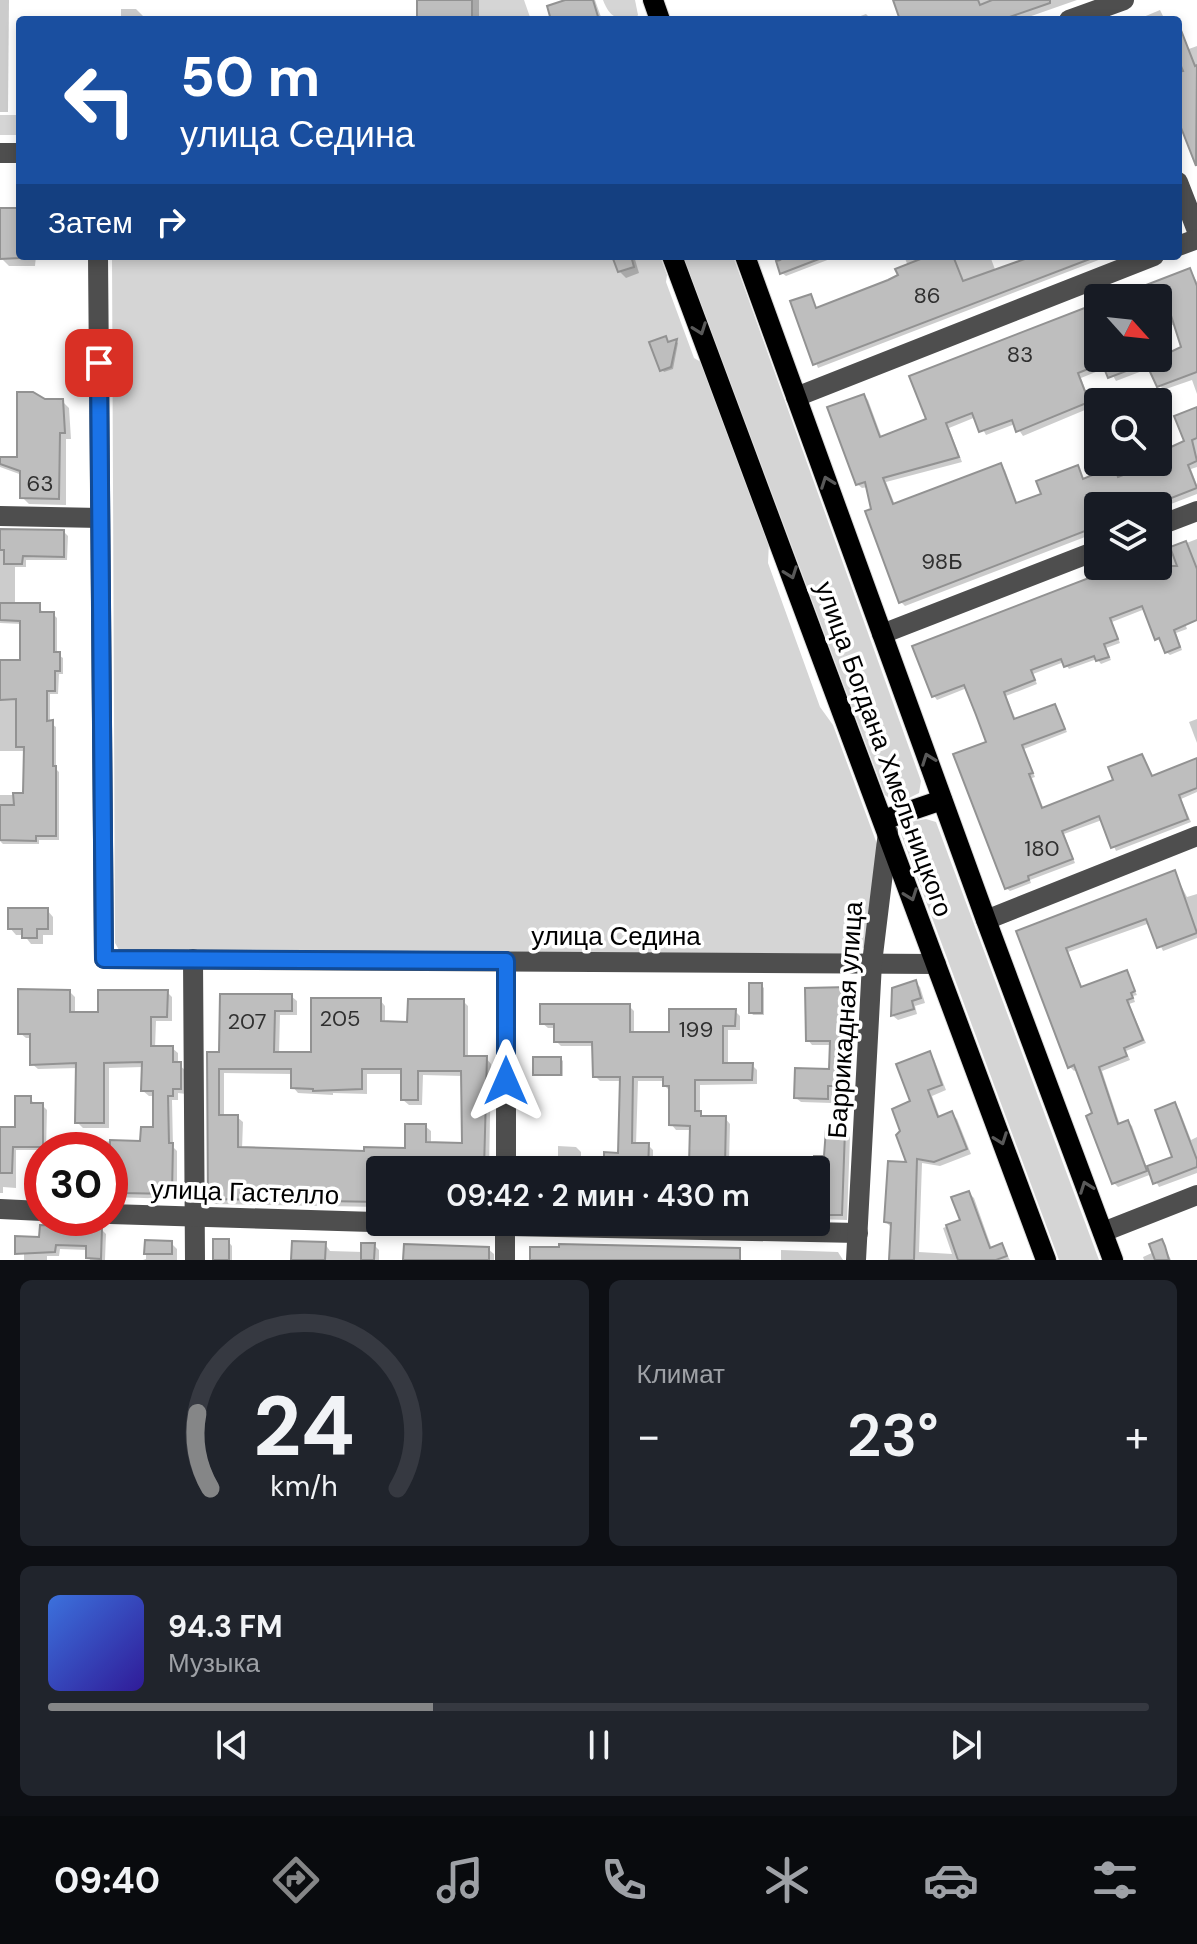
<!DOCTYPE html>
<html lang="ru">
<meta charset="utf-8">
<style>
:root{--surface:#171b24;--page:#20242c;--text:#f1f3f6;--muted:#9ea1a6;--line:#363941;--accent:#858687}
body{margin:0;font-family:"DM Sans",sans-serif;background:var(--page);color:var(--text);height:100vh;display:flex;flex-direction:column;font-size:30px;white-space:nowrap}
*{box-sizing:border-box;margin:0}
p{font-size:26px;color:var(--muted)}
.icon{flex:none;width:44px;height:44px;fill:none;stroke:currentColor;stroke-width:2;stroke-linecap:round;stroke-linejoin:round}
.map{position:relative;height:1260px;overflow:hidden}
.details{display:flex;flex-direction:column;gap:20px;padding:20px;background:#0d0f14;flex:1}
.details>*{flex:none}
.guide{position:absolute;left:16px;top:16px;width:1166px;height:244px;border-radius:8px;box-shadow:0 4px 12px #0003;background:#1a4fa0;color:#fff;overflow:hidden}
.needle{width:52px;rotate:117deg}
.buttons{position:absolute;left:1084px;top:284px;display:grid;gap:16px}
.buttons a{display:grid;place-items:center;width:88px;height:88px;border-radius:8px;background:var(--surface);box-shadow:0 4px 12px #0003;font-size:40px}
.speed{position:absolute;left:24px;top:1132px;display:flex;gap:16px;font-size:40px;font-weight:700;text-align:center}
.speed>*{display:grid;place-content:center;width:104px;height:104px;border-radius:50%;background:var(--surface);box-shadow:0 4px 12px #0003;line-height:1}
.speed .limit{border:12px solid #d22;background:#fff;color:#111}
.pin{position:absolute;display:grid;place-items:center;width:68px;height:68px;color:#fff;margin:-34px;border-radius:16px;box-shadow:0 4px 12px #0006}
.me{position:absolute;width:88px;margin:-44px;rotate:0deg;stroke-linejoin:round;filter:drop-shadow(0 0 6px #0008)}
.turn{display:flex;align-items:center;gap:28px;height:168px;padding:0 32px;font-size:36px}
.turn .icon{width:104px;height:104px;stroke-width:2.5}
.turn b{display:block;font-size:56px;line-height:68px}
.then{display:flex;align-items:center;height:76px;padding:0 32px;background:#0003;gap:16px;font-size:30px}
.big{font-size:60px;font-weight:600;line-height:1.1}
.details .widget{flex:1;display:flex;flex-direction:column;justify-content:center;gap:12px;min-width:0;padding:0 28px;border-radius:12px;background:var(--page)}
.details .dial{align-items:center;gap:0}
.dial svg{height:208px;overflow:visible;fill:none;stroke:var(--line);stroke-width:7;stroke-linecap:round;text-anchor:middle}
.dial text{fill:var(--text);stroke:none}
.song{display:flex;align-items:center;gap:24px}
.cover{width:96px;height:96px;border-radius:12px;background:linear-gradient(135deg,hsl(220 70% 55%),hsl(250 70% 35%))}
.played{height:8px;border-radius:4px;background:linear-gradient(90deg,var(--accent) 35%,var(--line) 35%)}
.keys{display:flex;justify-content:space-around;direction:ltr}
.heat{display:flex;justify-content:space-between;align-items:center;font-size:44px;direction:ltr}
.details .tiles{flex:1;display:grid;gap:20px;grid-template-columns:1fr 1fr}
.widget:last-child{grid-column:span 2}
.trip{position:absolute;left:366px;top:1156px;width:464px;height:80px;border-radius:8px;background:var(--surface);box-shadow:0 4px 12px #0003;font-weight:600;line-height:80px;text-align:center}
.tabs{display:flex;height:128px;justify-content:space-around;align-items:center;background:#090b0e;color:var(--muted)}
.tabs .icon{width:56px;height:56px}
.tabs .active{color:var(--accent)}
.tabs b{font-size:36px;color:var(--text)}
.map>svg:first-child{display:block}
.green{fill:#d5d5d5}
.shadow{fill:#0003;fill-rule:evenodd}
.building{fill:#bebebe;stroke:#929292;stroke-width:2;fill-rule:evenodd}
.lines{fill:none;stroke-linecap:round;stroke-linejoin:round}
.major-casing{stroke:#dbdbdb;stroke-width:22}
.minor{stroke:#4e4e4e;stroke-width:20}
.major{stroke:#000;stroke-width:20}
.oneway{stroke:#595959}
.route-casing{stroke:#114b97;stroke-width:20}
.route{stroke:#1a73e8;stroke-width:14}
.labels{text-anchor:middle;dominant-baseline:central;stroke-width:7;stroke-linejoin:round;paint-order:stroke}
.number-label{font-size:22px;fill:#303030}
.street-label{font-size:26px;fill:#000;stroke:#fff}
</style>
<div class="map">
<svg width="1197" height="1260" viewBox="0 0 1197 1260">
<rect width="100%" height="100%" fill="#fff"/>
<g class="green">
<path d="M472,0h52l7,20h-59z"/>
<path d="M603,0h32l3,15 -3,5c-18,0 -25,-2 -32,-20z"/>
<rect x="0" y="115" width="20" height="20"/>
<path d="M112,256h548l7,19 -1,7 28,76 7,4 68,180 -1,21 52,144 13,18 44,119 -12,103 -13,7 -733,-4 -4,-7z"/>
<path d="M683,256h50l188,525 -2,12 -16,8h-10l-8,-6z"/>
<path d="M926,819l10,3 163,438h-40l-158,-426 9,-12z"/>
</g>
<g class="shadow">
<path d="M0,0h9l-1,112h-8z"/>
<rect x="419" y="0" width="60" height="20"/>
<path d="M571,0h24l7,20h-49z"/>
<path d="M895,0h182l-57,20h-118z"/>
<path d="M121,9h15l7,7v4h-22z"/>
<path d="M1160,10l5,10h-23l-1,-2z"/>
<path d="M866,14l6,6h-22z"/>
<path d="M1197,46v118l-19,-50v-61z"/>
<path d="M20,208v48h16l-1,10h-26l-8,-8z"/>
<path d="M614,256h20l5,17 -13,5 -7,-7z"/>
<path d="M780,256h49l1,3 -44,17 -4,-3z"/>
<path d="M904,256h17l1,2 6,-2h62l6,16 42,-16h71l-291,112 -26,-65 18,-7 7,14 83,-34 8,-10z"/>
<path d="M1190,270l7,12v112l-5,-14 -29,10 -13,-22 -34,13 -8,-14 -27,11 11,29 -69,29 -8,-12 -29,11 -10,-18 -27,11 13,34 -76,20 9,23 105,-39 5,4 13,35 25,-10 34,-27 8,12 28,-11 7,9 37,-14 1,-9 29,-13 10,-33v58l-6,2 6,16v9l-39,15v-3h-60v26l-193,74 -5,-5 -32,-114 -6,1 -5,-4 7,-88 4,4 14,38 46,-18 -16,-43 186,-71v52h49l1,4 36,-14 -9,-24 -17,7v-33h-40z"/>
<path d="M666,338l3,6 7,-3 2,2 -5,26 -9,3 -2,-3z"/>
<path d="M62,401l7,7 2,31h-5v66l-37,-1 -7,-7v-22l-22,-8v-8h19z"/>
<path d="M0,531l64,1 4,4 -1,24h-41v7h-11v38h24l4,9h10l4,4v36l6,4v16h-4l-1,20h-8v29l6,4v42l3,3v68h-20v4h-36l-3,-3v-46h25l1,-44h-26v-89h22v-38l-22,-1z"/>
<path d="M1197,539v73l-14,5 4,12 -11,4 6,17 -12,5 -4,-3 -4,-11 -5,-3 -12,-29 -33,13 8,21 -14,5 5,12 -10,4 -4,-5 -28,10 -5,-7 -31,12 4,10 -31,12 10,24 39,-14 12,26 -43,17 11,28 -3,1 12,32 72,-29 26,-25 11,22 44,-18v32l-16,7 10,23 -75,29 -14,-31 -38,14 11,29 -45,17 1,3 -21,8 -4,-3 -18,-145 -21,-55 -30,12 -3,-4 192,-130h32v-12z"/>
<path d="M1197,719v24l-8,-21z"/>
<path d="M1174,872l13,25 10,-3v44l-34,13 -13,-28 -82,29 15,37 43,-17 11,23 -4,1 2,6 -6,2 17,39 -20,8 4,9 -28,11 18,54 8,-3 4,4 15,42 27,-10v-53l5,4 12,31 6,-3v36l-38,14 -7,-13 -34,13 -4,-4 -19,-69 -17,-45 -4,2 -4,-4 -51,-135z"/>
<path d="M47,910l6,7v18h-10v9h-12l-7,-9h-8l-6,-7z"/>
<path d="M915,982l5,5 5,16 -10,3 2,8 -19,6 -5,-4 1,-26z"/>
<path d="M761,985l3,3v27h-11l-2,-3z"/>
<path d="M847,989l5,5 -1,96h-19v13l-31,-1 -5,-4 35,-26 1,-27h-20l-4,-5z"/>
<path d="M70,992l5,5v17h25l67,-22 5,5v24h-16l-1,27h17l6,5v11l7,6 1,24 -8,-1v7h-6l1,47 4,4v48l-67,-2v-47h-13v-9l45,2 13,-14v-33h-6l-6,-5v-24l-34,1v60h-26l-6,-6 1,-54 -40,1 -6,-5v-26h-6l-6,-5z"/>
<path d="M291,996l6,5v14h-17l-1,39h34l67,-54 5,6v17l24,1 54,-23 5,5v52h18l5,6 -2,106h-109v37l-165,-3 -5,-5 -1,-145h12zM224,1073l69,1v13l5,6 35,2v-2l34,1v-20h36v26l6,5h13l1,-30 40,1 1,69h-33v-14l-6,-5 -18,24 -41,3 -124,-4 1,-27 -6,-5h-13z"/>
<path d="M629,1006l5,5v23h37l64,-23 5,5v14h-12v35h24l5,5v14l-57,1v28l5,5h20l5,6 -1,38 6,3 63,4v-6h18l10,-4 18,-27 6,5 -3,83 -31,-1v-49h-145h20l1,-40h-16l-5,-6v-32l-6,-6v-5h-27l-2,64h12l5,5v20h-47v-16l14,1 2,-74h-22l-5,-5v-30h-34l-5,-5v-13h-8l-6,-5z"/>
<path d="M929,1054l5,5 12,31 -14,6 8,22 11,-5 6,6 14,35 -31,12 -18,-3 -3,89 33,2 -9,-26 19,-7 7,-28 5,5 18,51 10,-3 8,14h-119v-33l-5,-5 23,-58 3,-61z"/>
<path d="M561,1059l2,2v15h-25l-3,-2z"/>
<path d="M30,1098l5,7h7l5,5 -1,40h-30v38l-13,-1v6h-3v-64h17z"/>
<path d="M558,1146l18,1 5,5v18h-23z"/>
<path d="M101,1229l5,5 -1,26h-15l-2,-10 -28,-1 -1,7h-12v4h-23v-22l17,1z"/>
<path d="M228,1241l4,5v14h-17z"/>
<path d="M1162,1241l9,19h-27l-1,-3 11,-5z"/>
<path d="M146,1242l25,1 6,6v11h-34l3,-1z"/>
<path d="M325,1244l5,7 33,1 11,-7 5,5v10h-86z"/>
<path d="M488,1249l6,5v6h-89z"/>
<path d="M781,1250l57,2 5,8h-62z"/>
</g>
<g class="building">
<rect x="417" y="0" width="55" height="20"/>
<path d="M565,0h28l6,20h-48l-4,-14z"/>
<path d="M893,0h85l2,5 12,-5h58v3l-49,17h-101z"/>
<path d="M1179,25l16,41 2,-1 -1,101 -18,-46v-48l5,-1 -5,-12z"/>
<path d="M0,208h20v50l-20,1z"/>
<path d="M612,256h19l3,11 -16,5z"/>
<path d="M778,256h45l1,1 -44,17 -4,-13 4,-1z"/>
<path d="M928,256h25l10,25 70,-25 62,1 -282,108 -23,-64 21,-7 5,14 72,-28 10,-5 -3,-6z"/>
<path d="M1190,268l7,18v86l-40,15 -12,-26 13,-3 23,-11 -14,-44 -4,-5 -48,-1z"/>
<path d="M1087,307l11,28v30l-20,8 11,29 -73,30 -4,-12 -33,12 -7,-19 -26,10 13,34 -76,21 10,26 108,-41 15,40 25,-9 -5,-13 42,-16 5,14 31,-13 4,11 40,-15v-9l26,-12 -10,-25 23,-9v31l-5,2 5,21 -9,4 9,23 -46,18h-61l8,20 -199,77 -34,-92 6,-2 -6,-27 -9,3 -29,-78 37,-13 16,43 46,-18 -17,-43z"/>
<path d="M666,336l2,6 9,-3 -6,28 -11,4 -11,-29z"/>
<path d="M1100,358h24l5,12 -21,8z"/>
<path d="M17,392h16l12,7h18l2,34h-5l-1,66 -39,-1v-27l-20,-7v-7h17z"/>
<path d="M0,529l64,1v27l-41,-1 -1,8h-18v-14h-4z"/>
<path d="M1186,541l11,28v51l-23,10 6,17 -15,6 -6,-15 -4,2 -13,-34 -32,12 8,21 -14,5 5,13 -13,4 -2,-5 -30,11 -3,-8 -30,11 4,10 -31,12 10,27 41,-15 10,25 -43,16 11,28 -4,1 13,34 71,-28 -5,-13 34,-13 10,22 45,-18v30l-18,7 9,24 -77,29 -12,-32 -37,15 11,28 -45,17 1,4 -24,9 -52,-135 33,-12 -10,-27 -12,-30 -32,12 -20,-51 208,-80h57l-7,-19z"/>
<path d="M0,603h40v9h14v40h6v19h-5v20h-8v30l6,-1v46h3v70h-20v5l-36,-1v-35h14l-1,-12h10l1,-46h-8v-48l-16,1v-40h20v-39l-20,-1z"/>
<path d="M1175,870l22,63 -40,15 -11,-29 -80,29 15,39 46,-17 8,21 -4,2 2,5 -6,2 16,40 -19,8 3,8 -28,11 19,57 10,-4 19,51 -35,13 -26,-68 6,-3 -18,-48 -6,3 -52,-137z"/>
<path d="M8,908h40v21h-11v9h-15v-9h-14z"/>
<path d="M916,980l5,18 -9,3 2,8 -23,7 1,-28z"/>
<rect x="749" y="983" width="13" height="30"/>
<path d="M848,987l-1,99h-19v13l-34,-1 1,-30 34,1 1,-28h-24l-1,-53z"/>
<path d="M18,989l52,1v22h28v-22h70l-1,27h-16v29h22v16h8v27h-8v7h-5l1,47h4l-1,51 -50,-1v-7h-12v-46l30,1 1,-14h12v-36h-12l1,-29 -38,1v60h-29l1,-60 -46,2v-31h-12z"/>
<path d="M220,994h72v17h-17l-1,41h37v-54h70v23l26,1 1,-23h56v57h23l-3,114h-104v32l-172,-3 -1,-147h12zM219,1069h72v19l22,1v2l49,-2v-20h39v31h17v-29h43l1,72 -36,-1v-18h-21v24l-41,-1v4l-126,-4v-32h-19z"/>
<path d="M540,1004h90v28h39v-23h67l-1,17h-12v37h30l-1,17h-57v31h6v5h25l-1,50 -36,-1 1,-39 -21,-1v-39h-6v-9h-30l-1,66h17l-1,27h-28l1,-4h-17v-14l14,1 2,-76h-27l-1,-35h-38v-18h-14z"/>
<path d="M930,1051l12,34 -14,5 10,27 14,-6 15,38 -33,13 -17,-3 -3,101h-25l2,-37 -7,-1 4,-61 18,1 -10,-27 4,-4 -8,-22 18,-8 -14,-37z"/>
<rect x="533" y="1057" width="28" height="18"/>
<path d="M15,1096h16v7h12v44h-30l-1,26h-12v-46h15z"/>
<path d="M1175,1102l22,58v7l-44,17 -6,-18 25,-9 -17,-47z"/>
<path d="M826,1129l19,1 -3,85h-26l-2,-59h10z"/>
<path d="M969,1191l21,57 12,-5 5,13 -11,4h-38l-12,-35 14,-5 -9,-23z"/>
<path d="M40,1225l62,2 -1,32 -15,-1v-12l-30,-1 -1,7 -40,2v-18l24,1z"/>
<rect x="213" y="1239" width="16" height="21"/>
<path d="M1162,1239l3,7 4,14h-14l-6,-16z"/>
<path d="M145,1240l27,1v13h-28z"/>
<path d="M292,1241l34,1 -1,18h-34z"/>
<path d="M361,1243h14l-1,17h-13z"/>
<path d="M404,1244l85,3v13h-86z"/>
<path d="M559,1244l181,4v12h-210v-13h29z"/>
</g>
<g class="lines">
<defs>
<g id="major">
<path d="M653,0l7,20"/>
<path d="M672,256l374,1004"/>
<path d="M745,256l241,664 127,340"/>
<path d="M883,820l59,-20"/>
</g>
</defs>
<use href="#major" class="major-casing"/>
<g class="minor">
<path d="M1069,20l55,-20"/>
<path d="M0,153h20"/>
<path d="M1178,182l19,49"/>
<path d="M1178,246l19,-7"/>
<path d="M98,256l6,703 832,5"/>
<path d="M796,397l358,-141"/>
<path d="M0,516l100,2"/>
<path d="M1158,526l39,-15"/>
<path d="M882,634l216,-84"/>
<path d="M986,920l211,-84"/>
<path d="M193,959l2,301"/>
<path d="M506,1170v-209"/>
<path d="M0,1209l42,2"/>
<path d="M110,1214l395,12 353,7"/>
<path d="M1103,1232l94,-37"/>
<path d="M505,1260v-38"/>
<path d="M856,1260l16,-297 16,-131"/>
</g>
<use href="#major" class="major"/>
</g>
<defs><path id="oneway-chevron" d="M-2-3.5L2.5 0L-2 3.5" fill="none" stroke-width="1.6" stroke-linecap="round" stroke-linejoin="round" transform="scale(2)"/></defs>
<g class="oneway">
<use href="#oneway-chevron" transform="translate(700 329) rotate(70)"/>
<use href="#oneway-chevron" transform="translate(827 482) rotate(-110)"/>
<use href="#oneway-chevron" transform="translate(791 573) rotate(70)"/>
<use href="#oneway-chevron" transform="translate(928 759) rotate(-110)"/>
<use href="#oneway-chevron" transform="translate(911 895) rotate(70)"/>
<use href="#oneway-chevron" transform="translate(1001 1139) rotate(70)"/>
<use href="#oneway-chevron" transform="translate(1086 1187) rotate(-110)"/>
</g>
<g class="lines">
<defs>
<path id="route" d="M99,363l5,596 402,2v120"/>
</defs>
<use href="#route" class="route-casing"/>
<use href="#route" class="route"/>
</g>
<g class="labels">
<g class="number-label">
<text x="927" y="295">86</text>
<text x="1020" y="354">83</text>
<text x="40" y="483">63</text>
<text x="942" y="561">98Б</text>
<text x="1042" y="848">180</text>
<text x="340" y="1018">205</text>
<text x="247" y="1021">207</text>
<text x="696" y="1029">199</text>
</g>
<g class="street-label">
<text transform="translate(884 749) rotate(70)">улица Богдана Хмельницкого</text>
<text x="616" y="936">улица Седина</text>
<text transform="translate(845 1020) rotate(-86)">Баррикадная улица</text>
<text transform="translate(245 1192) rotate(2)">улица Гастелло</text>
</g>
</g>
</svg>
<div class="buttons">
<a><svg class="needle" viewBox="-14 -14 28 28"><path d="M0-13l5 13h-10z" fill="#e53935"/><path d="M0 13l5-13h-10z" fill="#9ea1a6"/></svg></a>
<a><svg class="icon" aria-label="search" viewBox="0 0 24 24"><circle cx="10" cy="10" r="6"/><path d="M15 15l6 6"/></svg></a>
<a><svg class="icon" aria-label="layers" viewBox="0 0 24 24"><path d="M12 4l9 5-9 5-9-5zM3 14l9 5 9-5"/></svg></a>
</div>
<div class="speed"><div class="limit">30</div></div>
<div class="pin" style="left:99px;top:363px;background:#d93025"><svg class="icon" aria-label="arrive" viewBox="0 0 24 24"><path d="M6 21V4h12l-3 4 3 4H6"/></svg></div>
<svg class="me" style="left:506px;top:1081px" viewBox="-20 -20 40 40"><path d="M0-17L14 15 0 8-14 15z" fill="#1a73e8" stroke="#fff" stroke-width="4"/></svg>
<div class="trip">09:42 · 2 мин · 430 m</div>
<div class="guide">
<div class="turn"><svg class="icon" aria-label="left" viewBox="0 0 24 24"><path d="M17 20v-9H6M10 6l-5 5 5 5"/></svg><div><b>50 m</b>улица Седина</div></div>
<div class="then">Затем<svg class="icon" aria-label="right" viewBox="0 0 24 24"><path d="M7 20v-9h11M14 6l5 5-5 5"/></svg></div>
</div>
</div>
<section class="details">
<div class="tiles">
<div class="widget dial"><svg viewBox="0 0 100 80">
<path d="M14 69A42 42 0 1 1 86 69"/>
<path d="M14 69A42 42 0 0 1 9 40" stroke="#858687"/>
<text x="50" y="56" font-size="32" font-weight="700">24</text>
<text x="50" y="72" font-size="11">km/h</text>
</svg></div>
<div class="widget"><p>Климат</p>
<div class="heat"><a>−</a><b class="big">23°</b><a>+</a></div>
</div>
<div class="widget">
<div class="song"><i class="cover"></i><div><b>94.3 FM</b><p>Музыка</p></div></div>
<div class="played"></div>
<div class="keys"><svg class="icon" aria-label="previous" viewBox="0 0 24 24"><path d="M18 5L8 12l10 7zM5 5v14"/></svg><svg class="icon" aria-label="pause" viewBox="0 0 24 24"><path d="M8 5v14M16 5v14"/></svg><svg class="icon" aria-label="next" viewBox="0 0 24 24"><path d="M6 5l10 7-10 7zM19 5v14"/></svg></div>
</div>
</div>
</section>
<nav class="tabs">
<b>09:40</b>
<svg class="icon active" aria-label="directions" viewBox="0 0 24 24"><path d="M12 3l9 9-9 9-9-9zM9 14v-3h6M13 9l2 2-2 2"/></svg>
<svg class="icon" aria-label="music" viewBox="0 0 24 24"><path d="M9 18V5l10-2v13"/><circle cx="6" cy="18" r="3"/><circle cx="16" cy="16" r="3"/></svg>
<svg class="icon" aria-label="phone" viewBox="0 0 24 24"><path d="M5 4h4l2 5-3 2q2 4 5 5l2-3 5 2v4C11 20 4 13 5 4z"/></svg>
<svg class="icon" aria-label="climate" viewBox="0 0 24 24"><path d="M12 3v18M4 7l16 10M4 17L20 7"/></svg>
<svg class="icon" aria-label="car" viewBox="0 0 24 24"><path d="M5 17H2v-5l4-1 3-4h7l3 4 3 1v5h-3M9 17h6M6 11h13"/><circle cx="7" cy="17" r="2"/><circle cx="17" cy="17" r="2"/></svg>
<svg class="icon" aria-label="filters" viewBox="0 0 24 24"><path d="M4 7h16M4 17h16"/><circle cx="9" cy="7" r="2"/><circle cx="15" cy="17" r="2"/></svg>
</nav>
